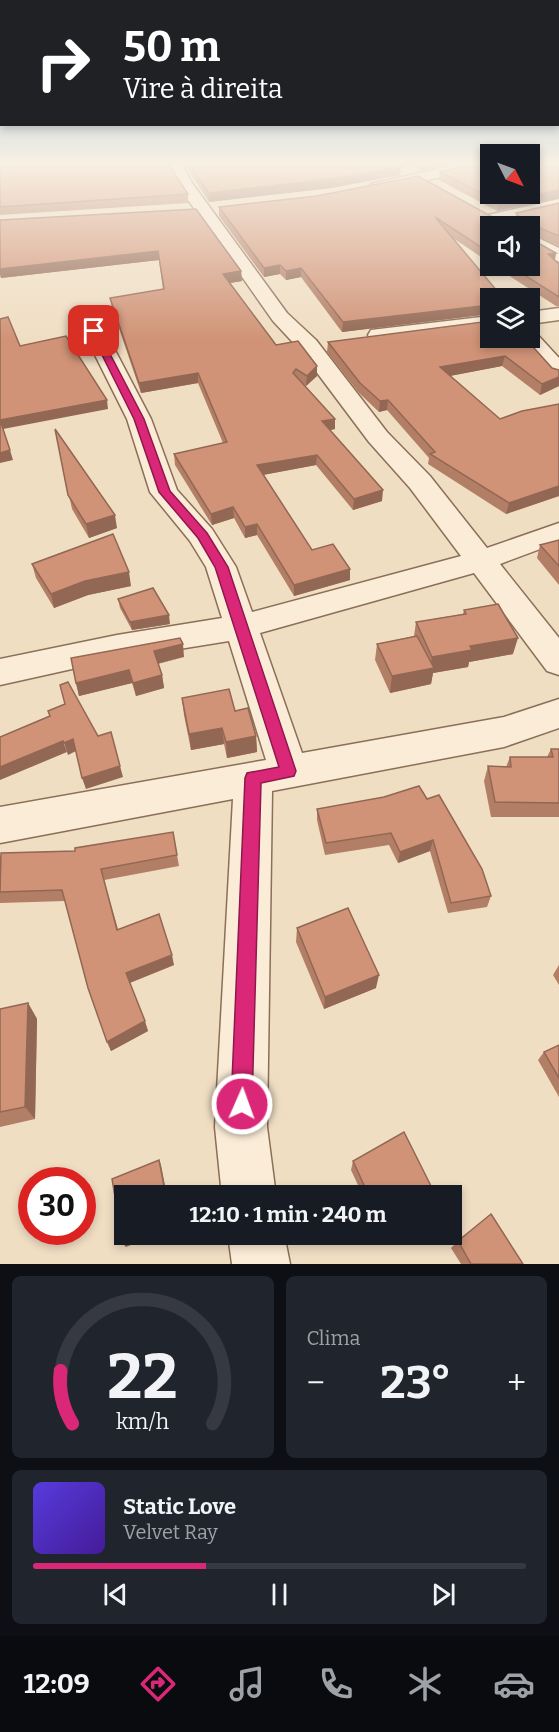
<!DOCTYPE html>
<html lang="pt">
<meta charset="utf-8">
<style>
:root{--surface:#171b24;--page:#20242c;--text:#f1f3f6;--muted:#9ea1a6;--line:#363941;--accent:#db2777}
body{margin:0;font-family:Bitter,serif;background:var(--page);color:var(--text);height:100vh;display:flex;flex-direction:column;font-size:22px;white-space:nowrap}
*{box-sizing:border-box;margin:0}
p{font-size:20px;color:var(--muted)}
.icon{flex:none;width:33px;height:33px;fill:none;stroke:currentColor;stroke-width:2;stroke-linecap:round;stroke-linejoin:round}
.map{position:relative;height:1264px;overflow:hidden}
.drawer{display:flex;flex-direction:column;gap:12px;padding:12px;background:#0d0f14;flex:1}
.drawer>*{flex:none}
.banner{position:absolute;left:0px;top:0px;width:560px;height:126px;box-shadow:0 3px 9px #0003;background:#202124;color:#fff;overflow:hidden}
.needle{width:39px;rotate:132deg}
.fabs{position:absolute;left:480px;top:144px;display:grid;gap:12px}
.fabs a{display:grid;place-items:center;width:60px;height:60px;border-radius:0px;background:var(--surface);box-shadow:0 3px 9px #0003;font-size:30px}
.speed{position:absolute;left:18px;top:1167px;display:flex;gap:12px;font-size:30px;font-weight:700;text-align:center}
.speed>*{display:grid;place-content:center;width:78px;height:78px;border-radius:50%;background:var(--surface);box-shadow:0 3px 9px #0003;line-height:1}
.speed .limit{border:9px solid #d22;background:#fff;color:#111}
.pin{position:absolute;display:grid;place-items:center;width:51px;height:51px;color:#fff;margin:-26px;border-radius:12px;box-shadow:0 3px 9px #0006}
.me{position:absolute;width:66px;margin:-33px;rotate:2deg;stroke-linejoin:round;filter:drop-shadow(0 0 4px #0008)}
.turn{display:flex;align-items:center;gap:21px;height:126px;padding:0 24px;font-size:27px}
.turn .icon{width:78px;height:78px;stroke-width:2.5}
.turn b{display:block;font-size:42px;line-height:51px}
.big{font-size:45px;font-weight:700;line-height:1.1}
.drawer .card{flex:1;display:flex;flex-direction:column;justify-content:center;gap:9px;min-width:0;padding:0 21px;border-radius:9px;background:var(--page)}
.drawer .dial{align-items:center;gap:0}
.dial svg{height:156px;overflow:visible;fill:none;stroke:var(--line);stroke-width:7;stroke-linecap:round;text-anchor:middle}
.dial text{fill:var(--text);stroke:none}
.song{display:flex;align-items:center;gap:18px}
.cover{width:72px;height:72px;border-radius:9px;background:linear-gradient(135deg,hsl(250 70% 55%),hsl(260 70% 35%))}
.played{height:6px;border-radius:3px;background:linear-gradient(90deg,var(--accent) 35%,var(--line) 35%)}
.keys{display:flex;justify-content:space-around;direction:ltr}
.heat{display:flex;justify-content:space-between;align-items:center;font-size:33px;direction:ltr}
.drawer .tiles{flex:1;display:grid;gap:12px;grid-template-columns:1fr 1fr}
.card:last-child{grid-column:span 2}
.trip{position:absolute;left:114px;top:1185px;width:348px;height:60px;border-radius:0px;background:var(--surface);box-shadow:0 3px 9px #0003;font-weight:700;line-height:60px;text-align:center}
.tab-bar{display:flex;height:96px;justify-content:space-around;align-items:center;background:#090b0e;color:var(--muted)}
.tab-bar .icon{width:42px;height:42px}
.tab-bar .selected{color:var(--accent)}
.tab-bar b{font-size:27px;color:var(--text)}
.map>svg:first-child{display:block}
.lines{fill:none;stroke-linecap:round;stroke-linejoin:round}
.minor-casing{stroke:#8b6f59;stroke-width:3}
.minor{fill:#faecd7;fill-rule:evenodd}
.wall{fill:#b37e66}
.shaded-wall{fill:#926753}
.building{fill:#d09377;stroke:#926753;stroke-width:1.5}
.route{fill:#db2777;stroke:#8e194d;stroke-width:1.5}
</style>
<div class="map">
<svg width="559" height="1264" viewBox="0 0 559 1264">
<rect width="100%" height="100%" fill="#f0dec3"/>
<g class="lines">
<defs>
<g id="minor">
<path d="M167,163h14l11,20 95,130 29,27 71,92 43,44 57,72 72,-25v19l-59,22 59,74v37l-12,-4 -73,-98 -214,60 42,120 202,-36 55,-18v29l-55,19 -232,44 -5,336 9,69h-54l-7,-69 18,-328 -233,44v-36l266,-47 -37,-119 -112,18 -117,26v-26l117,-24 105,-17 -16,-51 -16,-26 -40,-49 -23,-73 -44,-88 3,-5h16l3,5 46,88 26,71 35,39 24,38 16,45 209,-56 -51,-68 -41,-46 -69,-92 -27,-29 -96,-137z"/>
<path d="M463,163h27l-2,3 -111,26 -8,-5 2,-3z"/>
<path d="M559,199v10l-65,15 -9,-5 3,-4z"/>
<path d="M530,234l29,14v14l-29,-16z"/>
<path d="M559,308v12l-29,4v-12z"/>
<path d="M490,316v12l-111,13 -8,-1 -3,-5 3,-5 8,-1z"/>
<path d="M530,332l6,1 23,25v21l-8,-2 -34,-39h13z"/>
<path d="M228,1234h56l6,30h-58z"/>
</g>
</defs>
<use href="#minor" class="minor-casing"/>
<use href="#minor" class="minor"/>
</g>
<g class="wall">
<path d="M0,163l188,31v9l-188,12z"/>
<path d="M184,163h268l-31,7 -13,-5 -7,4 -1,6 -69,13 -122,14z"/>
<path d="M559,163v35l-62,13 -58,-31 1,-8z"/>
<path d="M559,203v43l-28,-12v5l25,14 -1,7 4,4v42h-3l-62,-40h36l-40,-40v37l-37,-25 37,60v16l-148,18 -41,-55 -15,3 -6,-6 -16,3 -45,-61v-9l296,12 1,-6z"/>
<path d="M0,220l241,51 1,10 -12,2 46,62 41,21v10l-11,10 -4,-2 33,45 -5,1 52,71 -29,9 -37,-45 -53,10 49,75 38,30 -56,16 -37,-61 -12,3 -11,-20 -22,7 -37,-60 -1,-11 49,-11 -25,-60 -57,10 -29,-85 -2,-10 53,-9 -4,-29 -158,18 -1,-4z"/>
<path d="M490,321l62,47 7,2v16l-19,9 -38,-29 -52,10 50,43 59,-15v92l-53,18 -78,-50 1,-6 -42,-48 -8,2 -20,-19 -32,-41 1,-10z"/>
<path d="M55,429l62,99 -28,10 -17,-29z"/>
<path d="M559,540v45l-22,-27 3,-13z"/>
<path d="M32,564l99,22 -43,9 -34,13 -18,-30z"/>
<path d="M118,599l52,25 -38,6 -12,-22z"/>
<path d="M464,610l49,44 -44,8 -1,5 -35,6 -2,11 -41,9 -15,-33 2,-16 37,-8 2,-14 47,-8z"/>
<path d="M184,657l-26,7 4,11 2,13 -28,8 -4,-13 -53,13 -3,-13z"/>
<path d="M182,698l53,13 21,25 1,16 -30,6 -3,-14 -33,6 -7,-35z"/>
<path d="M551,749h8v68h-68l-7,-36 4,-15 18,1 4,-10h37z"/>
<path d="M427,799l64,97 -4,11 -39,6 -18,-62 -32,12 -9,-18 -64,10 -8,-35v-11z"/>
<path d="M173,832l6,34 -75,14 14,49 56,36 -44,18 18,48 -37,20 -46,-150 -65,2v-47l75,-5z"/>
<path d="M297,928l79,60 -52,21 -28,-67z"/>
<path d="M559,965v20l-6,-10z"/>
<path d="M28,1003l9,16 -2,100 -35,8v-118z"/>
<path d="M559,1045v52l-21,-37 6,-8z"/>
<path d="M353,1161l83,35h-73l-12,-26z"/>
<path d="M458,1241l65,23h-62l-10,-16z"/>
</g>
<g class="shaded-wall">
<path d="M400,163h8v2l-7,4 -1,6 -69,13 -122,14v-9z"/>
<path d="M422,163h30l-31,7z"/>
<path d="M559,190v8l-62,13 2,-9z"/>
<path d="M158,251l1,9 -158,18 -1,-4v-5z"/>
<path d="M556,253l-2,9 -6,-8z"/>
<path d="M280,265v9l-16,3v-9z"/>
<path d="M301,268v9l-15,3v-9z"/>
<path d="M241,271l1,10 -18,3 -1,-10z"/>
<path d="M490,305v9l-148,18 1,-10z"/>
<path d="M505,356l-3,10 -63,12 1,-11z"/>
<path d="M317,366v10l-11,10 1,-10z"/>
<path d="M198,373v10l-57,10 -2,-10z"/>
<path d="M559,377v9l-19,9 2,-11z"/>
<path d="M107,400l1,9 -105,20 -3,-9z"/>
<path d="M388,400l-1,10 -8,2 1,-11z"/>
<path d="M335,419v10l-14,3 1,-11z"/>
<path d="M10,450l3,10 -13,3v-10z"/>
<path d="M317,455l-1,10 -59,11v-11z"/>
<path d="M559,486v10l-53,18 3,-11z"/>
<path d="M383,490l-1,11 -29,9 1,-11z"/>
<path d="M233,507l1,11 -22,7 -1,-11z"/>
<path d="M115,515l2,13 -28,10 -3,-14z"/>
<path d="M257,524v11l-12,3v-11z"/>
<path d="M350,569v11l-56,16v-11z"/>
<path d="M129,572l2,14 -43,9 -34,13 -3,-14 34,-13z"/>
<path d="M169,615l1,9 -38,6 -2,-8z"/>
<path d="M518,638l-5,16 -44,8 -1,5 -35,6 -2,11 -41,9 2,-17 38,-7 2,-12 38,-11z"/>
<path d="M183,644l1,13 -28,7 -2,-13z"/>
<path d="M129,670l3,13 -53,13 -3,-13z"/>
<path d="M162,675l2,13 -28,8 -3,-13z"/>
<path d="M222,728l2,16 -33,6 -2,-16z"/>
<path d="M256,736l1,16 -30,6 -1,-16z"/>
<path d="M73,739l3,12 -8,4 -4,-12z"/>
<path d="M63,741l4,11 -67,28v-13z"/>
<path d="M120,766l3,11 -37,12 -4,-11z"/>
<path d="M433,840l-3,11 -32,12 2,-11z"/>
<path d="M172,955l2,10 -45,18 -3,-10z"/>
<path d="M379,975l-3,13 -52,21 1,-12z"/>
<path d="M28,1003l9,16 -2,100 -10,-12z"/>
<path d="M145,1021l3,10 -37,20 -4,-9z"/>
<path d="M159,1160l2,5 6,31h-1z"/>
<path d="M145,1234h11l-30,13 -3,-3z"/>
</g>
<g class="building">
<path d="M0,163h168l20,31 -188,13z"/>
<path d="M188,163h213v4l-70,12 -122,14z"/>
<path d="M477,163h13v31h40v-31h29v27l-60,12 -59,-30z"/>
<path d="M418,176l78,43h22l2,-2 -4,-4 43,-10v33l-29,-12 1,15 25,14 -8,1 11,10v33l-49,-31h20v-40h-40v27l-55,-36 68,81h-13v7l-147,17 -42,-54 -15,3 -6,-6 -16,3 -45,-61 98,-11z"/>
<path d="M196,209l45,62 -18,3 53,71 22,-4 19,25 -10,10 -11,-7 -3,4 42,46 -13,2 61,69 -29,9 -37,-44 -60,10 55,85 21,-6 17,25 -56,16 -37,-61 -12,3 -12,-20 -22,7 -37,-60 53,-12 -29,-69 -59,10 -29,-85 54,-9 -6,-38 -158,18v-49z"/>
<path d="M8,317l12,29 46,-10 41,64 -107,20 10,30 -10,3v-134z"/>
<path d="M490,321v17h35l27,30 7,2v7l-17,7 -37,-28 -65,11 60,52 22,-8 37,-7v82l-50,17 -79,-49 5,-2 -47,-52 -8,1 -20,-18 -32,-41z"/>
<path d="M55,429l60,86 -29,9 -18,-29z"/>
<path d="M113,534l16,38 -44,9 -34,13 -19,-30z"/>
<path d="M559,540v26l-19,-21z"/>
<path d="M153,588l16,27 -39,7 -12,-23z"/>
<path d="M498,604l20,34 -48,8 2,4 -40,7 -16,-35 50,-8 -2,-4z"/>
<path d="M417,636l17,32 -42,8 -15,-32z"/>
<path d="M180,638l3,6 -29,7 8,24 -29,8 -4,-13 -53,13 -5,-25z"/>
<path d="M68,682l30,54 13,-4 9,34 -38,12 -9,-39 -9,4 -1,-2 -63,26v-30l50,-21 -2,-5 17,-7 -5,-19z"/>
<path d="M229,689l6,22 13,-3 8,28 -30,6 -4,-14 -33,6 -7,-36z"/>
<path d="M551,749h8v54l-64,-1 -7,-36 23,1 -1,-10h43z"/>
<path d="M419,786l8,13 12,-4 43,74 9,27 -40,7 -18,-63 -33,12 -9,-19 -65,10 -9,-34 67,-12z"/>
<path d="M173,832l4,23 -76,14 16,61 42,-16 13,41 -46,18 19,48 -38,21 -19,-54 -26,-98 -62,2 1,-39 74,-2v-3z"/>
<path d="M348,908l31,67 -54,22 -28,-69z"/>
<path d="M28,1003l-3,104 -25,5v-103z"/>
<path d="M559,1045v33l-15,-26z"/>
<path d="M404,1132l32,64h-67l-16,-35z"/>
<path d="M159,1160l7,36h-42v38h21l-22,10 -11,-65z"/>
<path d="M491,1214l32,50h-52l-13,-23z"/>
</g>
<linearGradient id="sky" x2="0" y2="1"><stop stop-color="#8dbad4"/><stop offset="0.48" stop-color="#f8f0e4"/><stop offset="1" stop-color="#f8f0e4" stop-opacity="0"/></linearGradient>
<rect width="559" height="340" fill="url(#sky)"/>
<path class="route" d="M94,328l4,3 46,88 26,72 37,42 21,34 68,204 -2,5 -33,7 -9,321 -3,7 -7,4 -8,-4 -3,-7 14,-326 2,-5 32,-6 -64,-200 -17,-29 -39,-46 -25,-73 -44,-88z"/>
</svg>
<div class="fabs">
<a><svg class="needle" viewBox="-14 -14 28 28"><path d="M0-13l5 13h-10z" fill="#e53935"/><path d="M0 13l5-13h-10z" fill="#9ea1a6"/></svg></a>
<a><svg class="icon" aria-label="sound" viewBox="0 0 24 24"><path d="M4 9h4l5-4v14l-5-4H4zM17 9q2 3 0 6"/></svg></a>
<a><svg class="icon" aria-label="layers" viewBox="0 0 24 24"><path d="M12 4l9 5-9 5-9-5zM3 14l9 5 9-5"/></svg></a>
</div>
<div class="speed"><div class="limit">30</div></div>
<div class="pin" style="left:94px;top:331px;background:#d93025"><svg class="icon" aria-label="arrive" viewBox="0 0 24 24"><path d="M6 21V4h12l-3 4 3 4H6"/></svg></div>
<svg class="me" style="left:242px;top:1104px" viewBox="-20 -20 40 40"><circle r="17" fill="#db2777" stroke="#fff" stroke-width="3"/><path d="M0-11L8 9 0 5-8 9z" fill="#fff"/></svg>
<div class="trip">12:10 · 1 min · 240 m</div>
<div class="banner">
<div class="turn"><svg class="icon" aria-label="right" viewBox="0 0 24 24"><path d="M7 20v-9h11M14 6l5 5-5 5"/></svg><div><b>50 m</b>Vire à direita</div></div>
</div>
</div>
<section class="drawer">
<div class="tiles">
<div class="card dial"><svg viewBox="0 0 100 80">
<path d="M14 69A42 42 0 1 1 86 69"/>
<path d="M14 69A42 42 0 0 1 8 42" stroke="#db2777"/>
<text x="50" y="56" font-size="32" font-weight="700">22</text>
<text x="50" y="72" font-size="11">km/h</text>
</svg></div>
<div class="card"><p>Clima</p>
<div class="heat"><a>−</a><b class="big">23°</b><a>+</a></div>
</div>
<div class="card">
<div class="song"><i class="cover"></i><div><b>Static Love</b><p>Velvet Ray</p></div></div>
<div class="played"></div>
<div class="keys"><svg class="icon" aria-label="previous" viewBox="0 0 24 24"><path d="M18 5L8 12l10 7zM5 5v14"/></svg><svg class="icon" aria-label="pause" viewBox="0 0 24 24"><path d="M8 5v14M16 5v14"/></svg><svg class="icon" aria-label="next" viewBox="0 0 24 24"><path d="M6 5l10 7-10 7zM19 5v14"/></svg></div>
</div>
</div>
</section>
<nav class="tab-bar">
<b>12:09</b>
<svg class="icon selected" aria-label="directions" viewBox="0 0 24 24"><path d="M12 3l9 9-9 9-9-9zM9 14v-3h6M13 9l2 2-2 2"/></svg>
<svg class="icon" aria-label="music" viewBox="0 0 24 24"><path d="M9 18V5l10-2v13"/><circle cx="6" cy="18" r="3"/><circle cx="16" cy="16" r="3"/></svg>
<svg class="icon" aria-label="phone" viewBox="0 0 24 24"><path d="M5 4h4l2 5-3 2q2 4 5 5l2-3 5 2v4C11 20 4 13 5 4z"/></svg>
<svg class="icon" aria-label="climate" viewBox="0 0 24 24"><path d="M12 3v18M4 7l16 10M4 17L20 7"/></svg>
<svg class="icon" aria-label="car" viewBox="0 0 24 24"><path d="M5 17H2v-5l4-1 3-4h7l3 4 3 1v5h-3M9 17h6M6 11h13"/><circle cx="7" cy="17" r="2"/><circle cx="17" cy="17" r="2"/></svg>
</nav>
